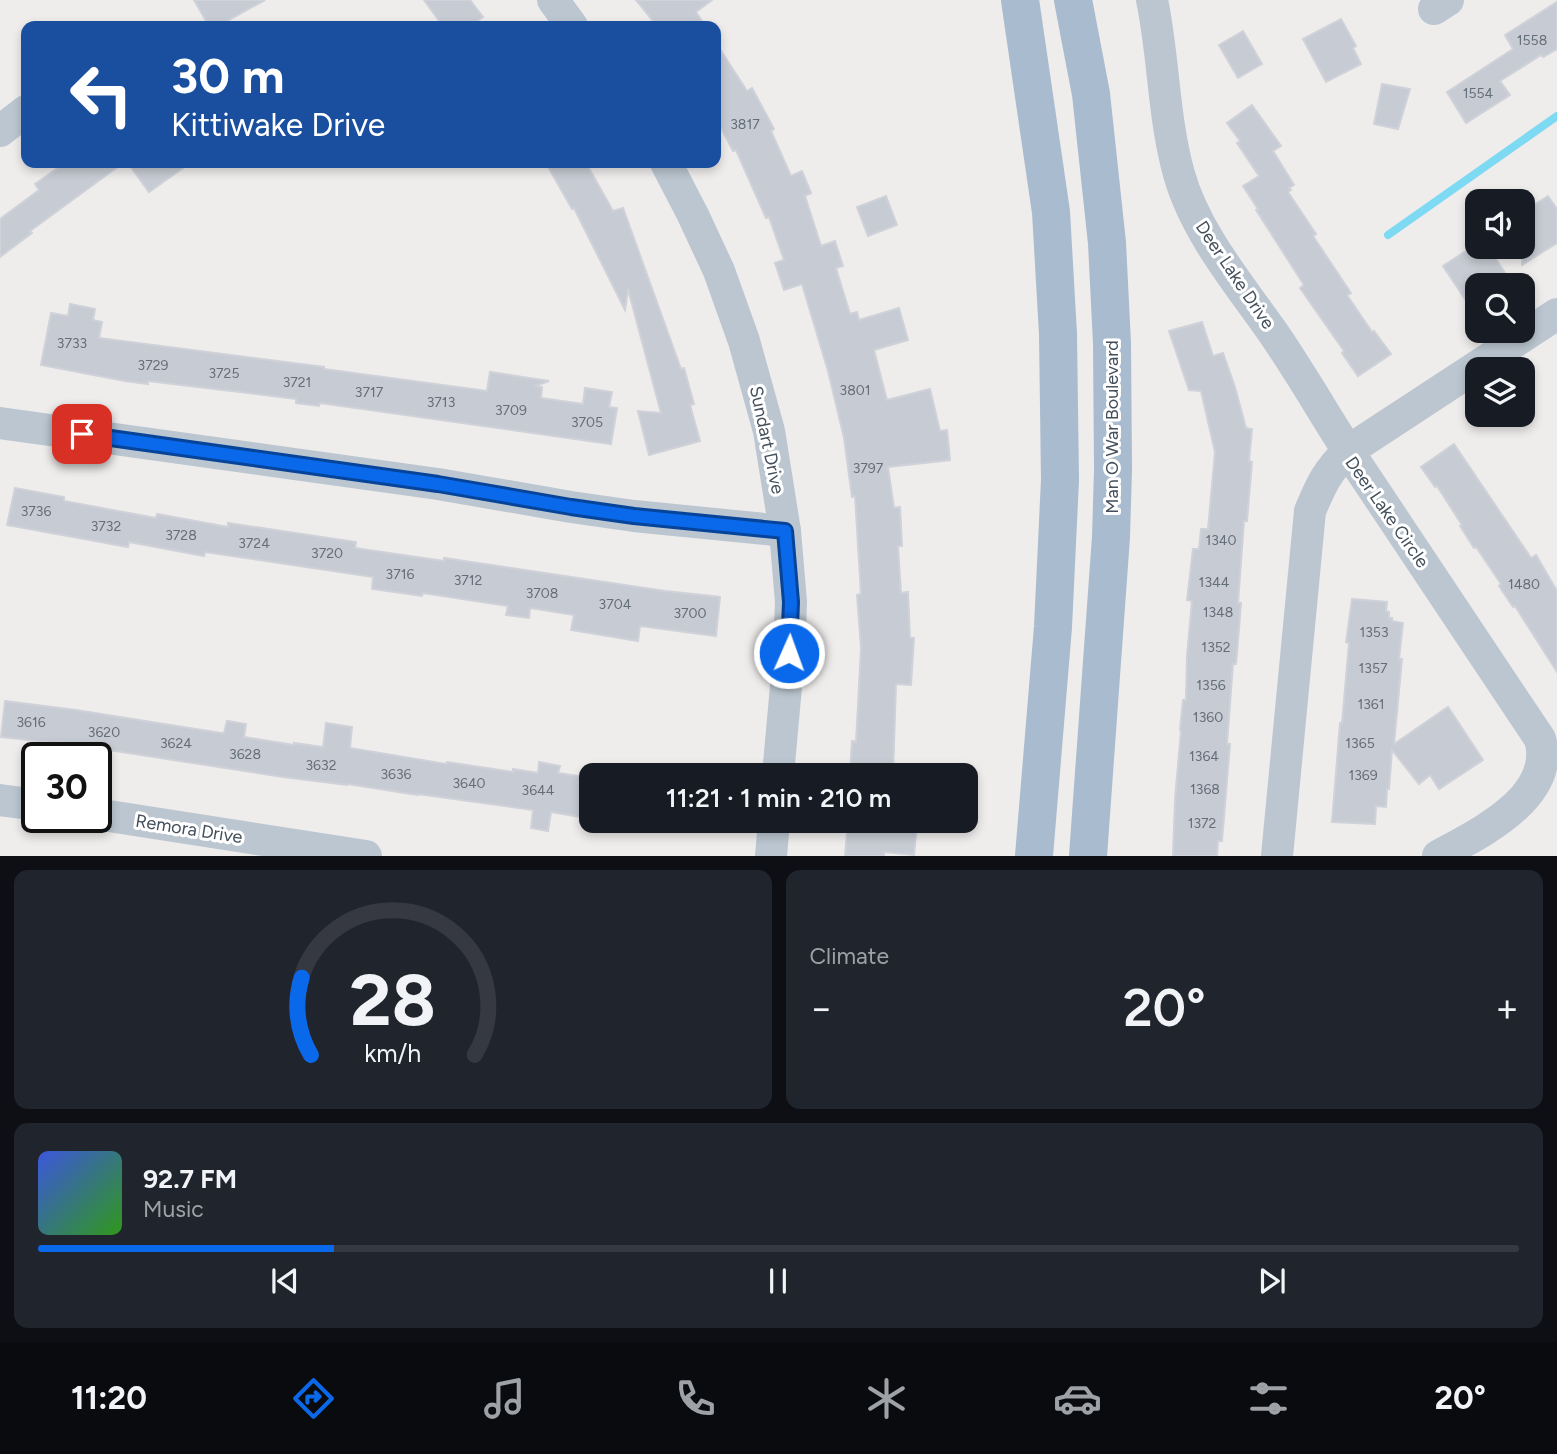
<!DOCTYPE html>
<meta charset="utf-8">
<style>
:root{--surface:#171b24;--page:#20242c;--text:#f1f3f6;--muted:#9ea1a6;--line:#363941;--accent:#0a69eb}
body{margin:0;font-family:Figtree,sans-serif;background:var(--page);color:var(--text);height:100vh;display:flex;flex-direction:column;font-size:26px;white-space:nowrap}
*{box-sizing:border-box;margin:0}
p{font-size:23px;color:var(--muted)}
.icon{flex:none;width:38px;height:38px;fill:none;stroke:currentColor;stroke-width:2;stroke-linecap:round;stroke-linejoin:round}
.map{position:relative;height:856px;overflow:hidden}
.panel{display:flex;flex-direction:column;gap:14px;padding:14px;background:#0d0f14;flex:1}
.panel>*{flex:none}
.guide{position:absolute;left:21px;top:21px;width:700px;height:147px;border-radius:14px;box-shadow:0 4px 10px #0003;background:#1a4fa0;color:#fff;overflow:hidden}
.controls{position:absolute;left:1465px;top:189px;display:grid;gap:14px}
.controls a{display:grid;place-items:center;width:70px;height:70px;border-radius:14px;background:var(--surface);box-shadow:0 4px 10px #0003;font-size:35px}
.speed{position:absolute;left:21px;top:742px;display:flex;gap:14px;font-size:35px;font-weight:700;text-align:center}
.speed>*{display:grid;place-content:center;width:91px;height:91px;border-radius:50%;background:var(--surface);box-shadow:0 4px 10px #0003;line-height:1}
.speed .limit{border:4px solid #111;border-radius:10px;background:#fff;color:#111}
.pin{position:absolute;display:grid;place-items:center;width:60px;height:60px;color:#fff;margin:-30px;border-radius:14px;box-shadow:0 4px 10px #0006}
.me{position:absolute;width:77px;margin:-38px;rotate:2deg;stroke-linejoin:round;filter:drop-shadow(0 0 5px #0008)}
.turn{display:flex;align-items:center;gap:24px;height:147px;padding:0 35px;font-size:32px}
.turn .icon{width:91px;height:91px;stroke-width:2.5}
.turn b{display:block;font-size:49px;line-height:60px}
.big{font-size:52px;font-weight:600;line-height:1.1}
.panel .widget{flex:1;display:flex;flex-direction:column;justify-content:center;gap:10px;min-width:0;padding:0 24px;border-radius:14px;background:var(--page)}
.panel .dial{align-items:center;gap:0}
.dial svg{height:182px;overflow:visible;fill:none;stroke:var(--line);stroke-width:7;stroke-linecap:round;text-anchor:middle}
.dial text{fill:var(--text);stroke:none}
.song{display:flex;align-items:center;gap:21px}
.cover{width:84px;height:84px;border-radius:10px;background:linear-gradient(135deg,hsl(230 70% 55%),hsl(110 70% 35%))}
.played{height:7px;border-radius:4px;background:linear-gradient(90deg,var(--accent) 20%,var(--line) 20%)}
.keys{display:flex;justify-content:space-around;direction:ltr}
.heat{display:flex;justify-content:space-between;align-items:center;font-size:38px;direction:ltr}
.panel .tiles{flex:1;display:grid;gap:14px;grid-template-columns:1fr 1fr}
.widget:last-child{grid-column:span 2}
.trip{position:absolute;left:579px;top:763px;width:399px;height:70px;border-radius:14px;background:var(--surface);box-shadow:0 4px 10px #0003;font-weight:600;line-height:70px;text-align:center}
.tab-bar{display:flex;height:112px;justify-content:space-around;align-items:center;background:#090b0e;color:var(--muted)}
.tab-bar .icon{width:49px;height:49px}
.tab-bar .on{color:var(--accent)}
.tab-bar b{font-size:32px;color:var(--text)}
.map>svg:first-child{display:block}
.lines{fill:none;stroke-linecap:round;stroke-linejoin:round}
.stream{stroke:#7ed9f3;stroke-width:8}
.building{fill:#c7cbd3;stroke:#cfd2d9;stroke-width:2}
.minor{stroke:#bbc6d0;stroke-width:32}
.major{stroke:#a9bbce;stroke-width:38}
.route-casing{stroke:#064499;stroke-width:18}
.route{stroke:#0a69eb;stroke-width:12}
.labels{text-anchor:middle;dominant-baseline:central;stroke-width:6;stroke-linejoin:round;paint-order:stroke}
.number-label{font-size:14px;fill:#646e79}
.street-label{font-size:18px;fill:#434f5b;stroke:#fff}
</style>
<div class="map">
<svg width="1557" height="856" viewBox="0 0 1557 856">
<rect width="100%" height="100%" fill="#efecec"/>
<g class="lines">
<path class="stream" d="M1388,235l169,-119"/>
</g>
<g class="building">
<path d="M194,0h71l-47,26h-9z"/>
<path d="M424,0h46l13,17 -13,9h-27z"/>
<path d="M636,0h76l-16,12 9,14h-48z"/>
<path d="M1557,2v47l-14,8 -2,-2 -41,26 10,14 -44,28 -19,-31 66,-43 -8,-14z"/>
<path d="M1341,19l15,27 -3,2 8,16 -35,18 -23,-43z"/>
<path d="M1243,31l19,33 -24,14 -19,-33z"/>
<path d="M716,43l31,48 5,-3 22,41 -3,2 20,45 11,-5 9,22 -6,3 16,50 14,-5 8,25 -7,2 14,46 7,-2 2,8 40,-12 9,32 -34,10 13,50 43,-11 10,42 7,-1 3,30 -62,7 6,41 6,-1 2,39h-4l3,47 7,-1 2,46h4l-3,47 -15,-1 -3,91h-43l2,-34 4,1 5,-94 -4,-53 4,-1 -6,-98 -3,1 -8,-59 -16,-67 -26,-87 -18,6 -9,-27 9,-3 -15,-43 -3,1 -30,-68 -3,1 -17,-33z"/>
<path d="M1382,84l28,5 -12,40 -24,-5z"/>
<path d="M1252,105l29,41 -8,5 21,34 -5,3 2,2 -3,2 28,42 -3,2 38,57 -4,2 25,37 2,-1 17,23 -33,22 -16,-23 2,-2 -44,-63 4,-3 -48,-75 2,-1 -15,-23 16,-10 -22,-33 3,-2 -13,-18z"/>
<path d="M65,163h58l-93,68 2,2 -32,24v-38l39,-29 -4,-6z"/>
<path d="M128,163h62l-41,29z"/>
<path d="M546,163h40l27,48 10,-3 58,161 3,-1 10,36 -4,1 10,36 -51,14 -11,-44 23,2 -33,-124 -3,21 -51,-102 -2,1z"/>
<path d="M886,196l11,29 -29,11 -11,-29z"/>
<path d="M1548,196l9,13v34l-35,22v-52z"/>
<path d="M1472,247h16l19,29 -14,9h-16v32l-34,-51z"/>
<path d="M70,304l25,5 -2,11 9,2 -3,16 225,29v2l163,22 3,-19 59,9 -14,5 7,1 -1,11 42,6 2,-16 27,4 -3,15 8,1 -6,36 -291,-41 -1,3 -23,-3v-4l-48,-6 -100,-12v3l-23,-3 -84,-16 10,-52 17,3z"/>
<path d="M1202,322l11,34 10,-3 12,34 11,41 6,1 -3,32 3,1 -5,59h-3l-6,82h3l-2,26 -3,35h-3l-6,80h3l-8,97h-4l-1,15h-44l2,-57 6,-68 -1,-1 3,-30h3l1,-44 5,-55 -5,-1 6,-51h6l2,-20h7l7,-77 -14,-61 -12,-1 -20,-59z"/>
<path d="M1454,444l77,114 5,-3 21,36v81l-42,-66 -2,1 -14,-21 2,-2 -25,-37 -2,1 -14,-22 2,-1 -25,-39 -2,1 -14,-20z"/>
<path d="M15,488l49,9v4l92,17 1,-4 71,13v-4l128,19 -1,6 89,13v-3l221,33 55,6 -4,39 -76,-10 -2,15 -67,-11 3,-15 -44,-7 -1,10 -23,-3 2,-9 -85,-13 -1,3 -50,-7 1,-12 -168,-25 -1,4 -75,-14 -1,5 -121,-22z"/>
<path d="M1352,599l35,3 -1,9 3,1v6h3v3l11,2 -4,36h3l-8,85 54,-37 35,53 -44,29 -9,-14 -11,9 -27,-34 -3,39h-2l-1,18 -10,-1 -1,18 -43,-2 8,-99h2l7,-80 -3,-1z"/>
<path d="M5,701l71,9 145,23h3l3,-12 19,3 -2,13 50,8v-2l29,4 3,-24 26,4 -2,21 96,16 1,-2 66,10v-3l25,4 1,-11 21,4 -2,7 34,5v41l-41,-7 -3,19 -17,-3 2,-18 -115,-16v1l-70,-11 -1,1 -64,-8 -226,-35 -1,1 -55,-6z"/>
<path d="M848,821h38l31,3 -3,31 -30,-3v4h-39z"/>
</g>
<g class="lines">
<g class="minor">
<path d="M553,0l19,26"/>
<path d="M1152,0c12,57 11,117 27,174 16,58 60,110 95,160 26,38 49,78 74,117l209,-137"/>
<path d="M1434,9l14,-9"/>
<path d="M0,131l26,-20"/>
<path d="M666,163l27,52 26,56 25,70 25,90 16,100 6,71 -2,51 -11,122"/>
<path d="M0,423l438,61 133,23 63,9 151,15"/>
<path d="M0,800l37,5"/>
<path d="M96,814l270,42"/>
<path d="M771,856l3,-35"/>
<path d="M1277,856l33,-345c11,-26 17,-40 38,-60l192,288c17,58 -62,95 -102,117"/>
</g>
<g class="major">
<path d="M1020,0l31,212 7,122 2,146 -7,147 -19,229"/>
<path d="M1073,0l18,94 16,149 5,100 1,127 -2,67 -23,319"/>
</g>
</g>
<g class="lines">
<defs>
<path id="route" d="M82,434l356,50 133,23 63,9 151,15 6,71 -2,51"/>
</defs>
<use href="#route" class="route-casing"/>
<use href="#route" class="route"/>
</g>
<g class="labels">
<g class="number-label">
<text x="1532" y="40">1558</text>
<text x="1478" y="93">1554</text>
<text x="745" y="124">3817</text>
<text x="72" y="343">3733</text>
<text x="153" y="365">3729</text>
<text x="224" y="373">3725</text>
<text x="297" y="382">3721</text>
<text x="855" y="390">3801</text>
<text x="369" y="392">3717</text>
<text x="441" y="402">3713</text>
<text x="511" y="410">3709</text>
<text x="587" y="422">3705</text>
<text x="868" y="468">3797</text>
<text x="36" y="511">3736</text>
<text x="106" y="526">3732</text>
<text x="181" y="535">3728</text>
<text x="1221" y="540">1340</text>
<text x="254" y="543">3724</text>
<text x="327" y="553">3720</text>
<text x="400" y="574">3716</text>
<text x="468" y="580">3712</text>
<text x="1214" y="582">1344</text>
<text x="1524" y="584">1480</text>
<text x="542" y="593">3708</text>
<text x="615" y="604">3704</text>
<text x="1218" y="612">1348</text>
<text x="690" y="613">3700</text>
<text x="1374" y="632">1353</text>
<text x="1216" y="647">1352</text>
<text x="1373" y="668">1357</text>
<text x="1211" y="685">1356</text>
<text x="1371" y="704">1361</text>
<text x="1208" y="717">1360</text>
<text x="31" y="722">3616</text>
<text x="104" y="732">3620</text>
<text x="176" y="743">3624</text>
<text x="1360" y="743">1365</text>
<text x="245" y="754">3628</text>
<text x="1204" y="756">1364</text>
<text x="321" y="765">3632</text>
<text x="396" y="774">3636</text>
<text x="1363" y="775">1369</text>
<text x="469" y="783">3640</text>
<text x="1205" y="789">1368</text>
<text x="538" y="790">3644</text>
<text x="1202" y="823">1372</text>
</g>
<g class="street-label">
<text transform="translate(1235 275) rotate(56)">Deer Lake Drive</text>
<text transform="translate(1112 427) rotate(-90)">Man O War Boulevard</text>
<text transform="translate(767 440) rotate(78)">Sundart Drive</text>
<text transform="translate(1387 512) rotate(55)">Deer Lake Circle</text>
<text transform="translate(189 829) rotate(9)">Remora Drive</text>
</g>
</g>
</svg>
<div class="controls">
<a><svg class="icon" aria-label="sound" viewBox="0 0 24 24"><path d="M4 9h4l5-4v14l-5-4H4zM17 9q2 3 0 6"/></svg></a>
<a><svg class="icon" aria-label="search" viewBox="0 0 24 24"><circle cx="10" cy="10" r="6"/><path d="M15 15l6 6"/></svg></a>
<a><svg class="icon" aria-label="layers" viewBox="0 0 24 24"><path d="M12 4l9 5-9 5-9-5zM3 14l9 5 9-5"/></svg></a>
</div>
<div class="speed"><div class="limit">30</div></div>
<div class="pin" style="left:82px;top:434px;background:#d93025"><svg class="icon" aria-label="arrive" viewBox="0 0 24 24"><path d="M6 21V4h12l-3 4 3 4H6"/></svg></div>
<svg class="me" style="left:789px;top:653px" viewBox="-20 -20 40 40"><circle r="17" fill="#0a69eb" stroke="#fff" stroke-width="3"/><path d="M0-11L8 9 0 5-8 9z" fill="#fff"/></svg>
<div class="trip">11:21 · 1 min · 210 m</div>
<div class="guide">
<div class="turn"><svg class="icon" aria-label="left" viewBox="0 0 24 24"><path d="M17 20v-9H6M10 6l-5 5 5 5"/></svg><div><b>30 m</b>Kittiwake Drive</div></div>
</div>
</div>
<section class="panel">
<div class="tiles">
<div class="widget dial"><svg viewBox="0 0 100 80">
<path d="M14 69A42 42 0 1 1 86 69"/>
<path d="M14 69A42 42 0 0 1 10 35" stroke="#0a69eb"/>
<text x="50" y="56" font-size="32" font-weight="700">28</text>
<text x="50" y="72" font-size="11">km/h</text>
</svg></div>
<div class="widget"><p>Climate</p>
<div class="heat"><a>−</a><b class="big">20°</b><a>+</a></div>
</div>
<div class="widget">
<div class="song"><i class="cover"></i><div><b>92.7 FM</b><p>Music</p></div></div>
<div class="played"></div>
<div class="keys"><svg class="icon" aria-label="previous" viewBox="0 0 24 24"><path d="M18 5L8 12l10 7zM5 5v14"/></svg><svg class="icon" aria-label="pause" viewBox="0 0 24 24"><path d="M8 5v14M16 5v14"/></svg><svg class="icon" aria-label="next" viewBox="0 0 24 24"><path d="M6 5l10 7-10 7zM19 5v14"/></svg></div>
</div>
</div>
</section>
<nav class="tab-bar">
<b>11:20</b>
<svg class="icon on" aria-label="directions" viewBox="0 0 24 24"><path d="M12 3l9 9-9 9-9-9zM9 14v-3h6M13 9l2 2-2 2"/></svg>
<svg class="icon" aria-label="music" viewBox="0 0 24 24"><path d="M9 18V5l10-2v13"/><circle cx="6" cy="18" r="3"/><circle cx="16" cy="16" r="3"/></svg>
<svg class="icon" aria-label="phone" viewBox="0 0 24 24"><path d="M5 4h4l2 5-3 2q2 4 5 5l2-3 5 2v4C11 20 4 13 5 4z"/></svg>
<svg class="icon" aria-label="climate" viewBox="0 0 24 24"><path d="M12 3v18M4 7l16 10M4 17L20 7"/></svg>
<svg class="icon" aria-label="car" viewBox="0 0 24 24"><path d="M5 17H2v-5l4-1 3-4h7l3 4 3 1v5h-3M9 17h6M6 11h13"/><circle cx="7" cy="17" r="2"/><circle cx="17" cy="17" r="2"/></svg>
<svg class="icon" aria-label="filters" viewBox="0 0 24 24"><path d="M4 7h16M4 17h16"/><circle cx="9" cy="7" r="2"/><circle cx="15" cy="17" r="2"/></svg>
<b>20°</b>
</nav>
